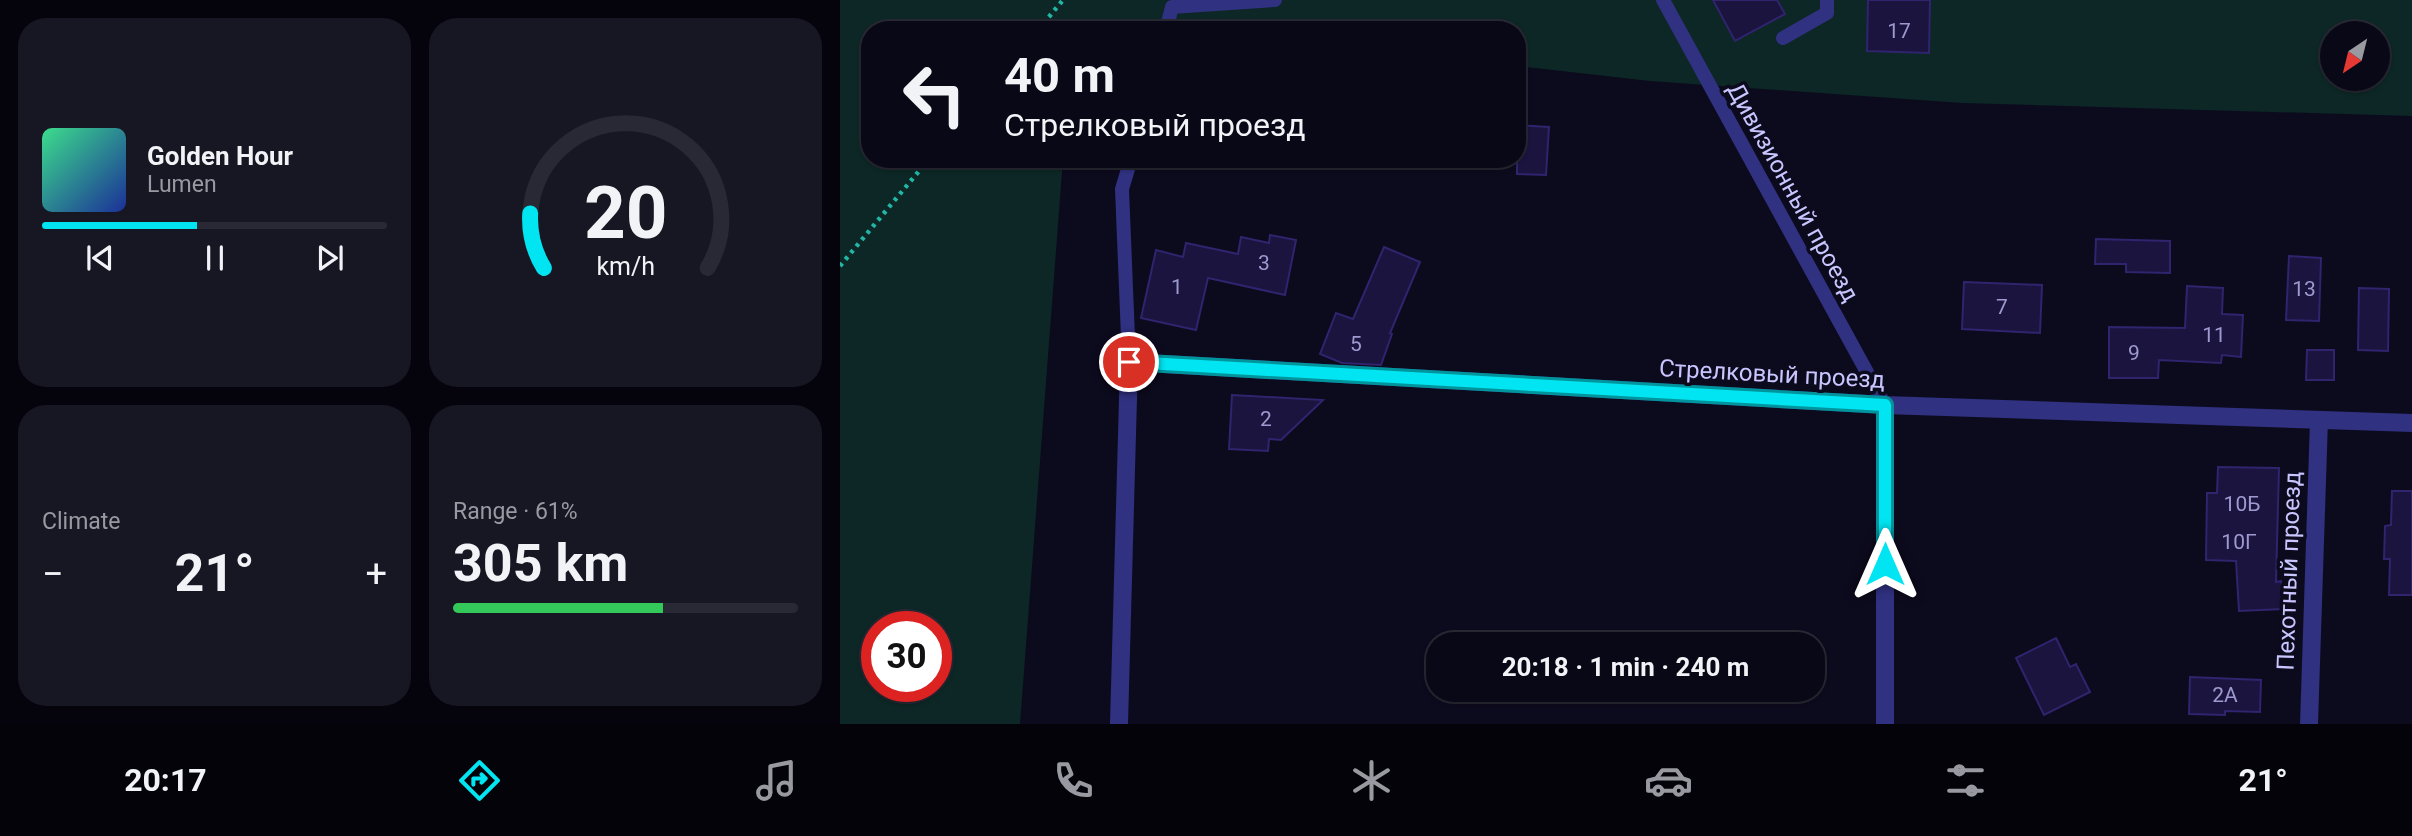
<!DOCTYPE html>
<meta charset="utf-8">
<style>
:root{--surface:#090816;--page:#171623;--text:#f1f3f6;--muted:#999aa1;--line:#292935;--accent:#00e5f1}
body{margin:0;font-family:Roboto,sans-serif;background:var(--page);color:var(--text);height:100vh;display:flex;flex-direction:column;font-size:26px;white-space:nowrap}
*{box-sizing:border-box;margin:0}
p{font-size:23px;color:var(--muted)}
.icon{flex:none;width:38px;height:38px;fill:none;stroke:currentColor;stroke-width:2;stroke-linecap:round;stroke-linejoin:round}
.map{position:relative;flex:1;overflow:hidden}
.side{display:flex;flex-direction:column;gap:18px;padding:18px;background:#05040c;width:840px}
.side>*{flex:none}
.top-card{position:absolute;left:21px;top:21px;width:665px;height:147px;border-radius:28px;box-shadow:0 2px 5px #0004,0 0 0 2px var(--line);background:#090816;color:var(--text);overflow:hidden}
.needle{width:46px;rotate:215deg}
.tools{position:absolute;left:1480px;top:21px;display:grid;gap:14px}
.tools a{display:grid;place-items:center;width:70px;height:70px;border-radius:50%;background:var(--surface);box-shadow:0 2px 5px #0004,0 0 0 2px var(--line);font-size:35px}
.speed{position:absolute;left:21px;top:611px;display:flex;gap:14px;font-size:35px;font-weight:700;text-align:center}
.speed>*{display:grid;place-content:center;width:91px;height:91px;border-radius:50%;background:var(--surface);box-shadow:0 2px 5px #0004,0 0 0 2px var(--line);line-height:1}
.speed .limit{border:10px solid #d22;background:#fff;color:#111}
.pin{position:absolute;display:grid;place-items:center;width:60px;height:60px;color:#fff;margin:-30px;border:4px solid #fff;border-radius:50%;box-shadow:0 2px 7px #0007}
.me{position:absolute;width:77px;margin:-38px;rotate:0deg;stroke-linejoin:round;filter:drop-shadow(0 0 5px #0008)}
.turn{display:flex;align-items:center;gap:24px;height:147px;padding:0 28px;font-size:32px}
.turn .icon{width:91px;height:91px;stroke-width:2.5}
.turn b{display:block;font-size:49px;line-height:60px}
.big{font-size:52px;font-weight:700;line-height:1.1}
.side .card{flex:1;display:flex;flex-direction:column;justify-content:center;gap:10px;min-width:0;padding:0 24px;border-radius:28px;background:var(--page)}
.side .dial{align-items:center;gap:0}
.dial svg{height:182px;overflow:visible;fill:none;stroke:var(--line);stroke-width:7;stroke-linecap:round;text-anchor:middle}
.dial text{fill:var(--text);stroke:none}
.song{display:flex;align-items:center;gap:21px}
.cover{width:84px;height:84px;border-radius:10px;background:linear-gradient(135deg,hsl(150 70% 55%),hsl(230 70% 35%))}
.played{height:7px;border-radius:4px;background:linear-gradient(90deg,var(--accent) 45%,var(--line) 45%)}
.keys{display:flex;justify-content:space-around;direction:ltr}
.heat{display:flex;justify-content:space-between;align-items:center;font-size:38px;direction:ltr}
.charge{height:10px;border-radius:5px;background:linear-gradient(90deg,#34c759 61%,var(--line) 0)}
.side .tiles{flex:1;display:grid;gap:18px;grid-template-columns:repeat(2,1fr)}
.trip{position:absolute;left:586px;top:632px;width:399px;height:70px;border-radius:28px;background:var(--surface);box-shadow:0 2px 5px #0004,0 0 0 2px var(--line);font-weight:700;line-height:70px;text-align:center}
.tab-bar{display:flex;height:112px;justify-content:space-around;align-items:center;background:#040309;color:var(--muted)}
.tab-bar .icon{width:49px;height:49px}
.tab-bar .on{color:var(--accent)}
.tab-bar b{font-size:32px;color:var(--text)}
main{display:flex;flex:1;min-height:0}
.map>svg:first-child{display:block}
.green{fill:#0c2725;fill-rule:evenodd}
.building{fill:#1b143f;stroke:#2f246d;stroke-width:2}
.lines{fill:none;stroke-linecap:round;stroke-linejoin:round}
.path{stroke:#22b6a6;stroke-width:4.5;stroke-dasharray:3.5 5;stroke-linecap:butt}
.service{stroke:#303180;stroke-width:14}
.minor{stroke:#303180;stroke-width:18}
.route-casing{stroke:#00959d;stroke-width:18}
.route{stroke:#00e5f1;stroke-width:12}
.labels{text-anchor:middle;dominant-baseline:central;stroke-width:7;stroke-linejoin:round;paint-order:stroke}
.number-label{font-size:21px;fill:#9e9acf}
.street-label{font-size:24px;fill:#c9c6ff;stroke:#0c0a1d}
</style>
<main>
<section class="side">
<div class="tiles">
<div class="card">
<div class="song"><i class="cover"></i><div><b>Golden Hour</b><p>Lumen</p></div></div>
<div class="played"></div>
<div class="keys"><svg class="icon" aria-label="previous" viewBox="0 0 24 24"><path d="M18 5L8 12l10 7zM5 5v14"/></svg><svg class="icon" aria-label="pause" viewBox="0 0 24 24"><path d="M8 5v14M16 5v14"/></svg><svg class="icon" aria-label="next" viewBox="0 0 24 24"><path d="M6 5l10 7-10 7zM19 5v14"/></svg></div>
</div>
<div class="card dial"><svg viewBox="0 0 100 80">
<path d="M14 69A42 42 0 1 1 86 69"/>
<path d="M14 69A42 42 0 0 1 8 45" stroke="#00e5f1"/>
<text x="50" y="56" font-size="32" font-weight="700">20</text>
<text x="50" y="72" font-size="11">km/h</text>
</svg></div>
<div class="card"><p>Climate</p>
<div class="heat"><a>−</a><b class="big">21°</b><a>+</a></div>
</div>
<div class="card"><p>Range · 61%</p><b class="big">305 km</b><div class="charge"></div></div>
</div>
</section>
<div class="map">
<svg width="1572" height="724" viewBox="0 0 1572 724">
<rect width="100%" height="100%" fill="#0c0a1d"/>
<path class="green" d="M0,0h1572v116l-450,-13 -312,-22 -133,-15v-36h-304l-79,-9 -6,9h-258v129h193l-43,565h-180zM1493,33h45v46h-45zM37,626h59v60h-59z"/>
<g class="building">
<path d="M873,0h64l8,14 -50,27z"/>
<path d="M1028,0h62l-1,53 -62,-2z"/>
<path d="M677,125l32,2 -3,48 -29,-1z"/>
<path d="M430,235l26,5 -11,55 -77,-17 -12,52 -55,-12 15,-68 27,7 3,-14 52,11 3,-17 28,6z"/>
<path d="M1256,239l74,2v32l-44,-1v-8h-31z"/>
<path d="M544,247l36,15 -30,71 2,1 -11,31 -39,-2 -22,-9 16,-41 17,6z"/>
<path d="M1449,256l32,2 -2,63 -33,-1z"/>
<path d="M1124,282l78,3 -2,48 -78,-4z"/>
<path d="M1347,286l36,2 -1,26 21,1 -2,42 -19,-2 -1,8 -62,-3 -1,18h-49v-51l76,1z"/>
<path d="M1519,288l30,1 -1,62 -30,-1z"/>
<path d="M1467,350h27v30h-28z"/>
<path d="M392,395l91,5 -42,40 -12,-1 -1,12 -39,-2z"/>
<path d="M1378,467l61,1 -3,114 5,-1 2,28 -44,2 -3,-50 -30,-1 1,-67h10z"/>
<path d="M1552,491h20v104h-23l1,-36h-6l1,-33 6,-1z"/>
<path d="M1216,638l14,29 6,-3 14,28 -46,23 -28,-57z"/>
<path d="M1350,677l71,3 -1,32 -35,-1v4l-36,-1z"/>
</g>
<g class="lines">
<g class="path">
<path d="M198,30l25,-30"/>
<path d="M0,266l89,-107"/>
</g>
<g class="service">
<path d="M823,0l222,405"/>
<path d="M326,30l6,-23 103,-7"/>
<path d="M943,38l44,-25v-13"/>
<path d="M289,362l-7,-173 9,-30"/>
</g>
<g class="minor">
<path d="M279,724l10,-362 756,43 527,18"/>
<path d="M1045,724v-319"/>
<path d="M1469,724l10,-304"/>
</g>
</g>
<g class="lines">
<defs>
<path id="route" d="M289,362l756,43v159"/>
</defs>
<use href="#route" class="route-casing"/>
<use href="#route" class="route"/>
</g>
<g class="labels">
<g class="number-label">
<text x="1059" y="31">17</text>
<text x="424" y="263">3</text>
<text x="337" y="287">1</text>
<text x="1464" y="289">13</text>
<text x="1162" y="307">7</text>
<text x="1374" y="335">11</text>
<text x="516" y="344">5</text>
<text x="1294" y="353">9</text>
<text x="426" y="419">2</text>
<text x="1402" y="504">10Б</text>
<text x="1399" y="542">10Г</text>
<text x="1385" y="695">2А</text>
</g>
<g class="street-label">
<text transform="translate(953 192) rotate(61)">Дивизионный проезд</text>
<text transform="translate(932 374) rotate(3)">Стрелковый проезд</text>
<text transform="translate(1449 571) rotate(-88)">Пехотный проезд</text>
</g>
</g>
</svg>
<div class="tools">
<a><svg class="needle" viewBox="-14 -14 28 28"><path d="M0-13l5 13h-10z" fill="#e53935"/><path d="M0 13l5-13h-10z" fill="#999aa1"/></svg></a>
</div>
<div class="speed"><div class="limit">30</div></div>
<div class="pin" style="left:289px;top:362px;background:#d93025"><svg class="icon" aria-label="arrive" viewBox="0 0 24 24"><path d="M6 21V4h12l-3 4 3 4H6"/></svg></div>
<svg class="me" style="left:1045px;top:564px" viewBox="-20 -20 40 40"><path d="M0-17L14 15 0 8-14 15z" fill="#00e5f1" stroke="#fff" stroke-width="4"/></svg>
<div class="trip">20:18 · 1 min · 240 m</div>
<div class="top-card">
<div class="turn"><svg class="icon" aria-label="left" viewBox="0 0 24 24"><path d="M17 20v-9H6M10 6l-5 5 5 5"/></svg><div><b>40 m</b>Стрелковый проезд</div></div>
</div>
</div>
</main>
<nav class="tab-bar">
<b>20:17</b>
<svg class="icon on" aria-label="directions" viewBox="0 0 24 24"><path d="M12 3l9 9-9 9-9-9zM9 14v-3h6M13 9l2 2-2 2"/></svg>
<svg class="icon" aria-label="music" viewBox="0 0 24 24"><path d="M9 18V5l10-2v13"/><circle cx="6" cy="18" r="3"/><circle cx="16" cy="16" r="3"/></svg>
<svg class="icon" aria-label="phone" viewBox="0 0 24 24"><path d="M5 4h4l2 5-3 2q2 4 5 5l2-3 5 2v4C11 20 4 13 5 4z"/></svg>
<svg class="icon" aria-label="climate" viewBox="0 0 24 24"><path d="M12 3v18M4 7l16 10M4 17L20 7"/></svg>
<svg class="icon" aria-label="car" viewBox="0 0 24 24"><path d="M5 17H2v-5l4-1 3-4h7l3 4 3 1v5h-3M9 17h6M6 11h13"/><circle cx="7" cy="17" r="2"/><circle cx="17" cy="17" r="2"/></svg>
<svg class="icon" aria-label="filters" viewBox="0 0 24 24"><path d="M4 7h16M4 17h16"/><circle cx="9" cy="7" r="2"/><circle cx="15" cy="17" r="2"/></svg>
<b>21°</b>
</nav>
